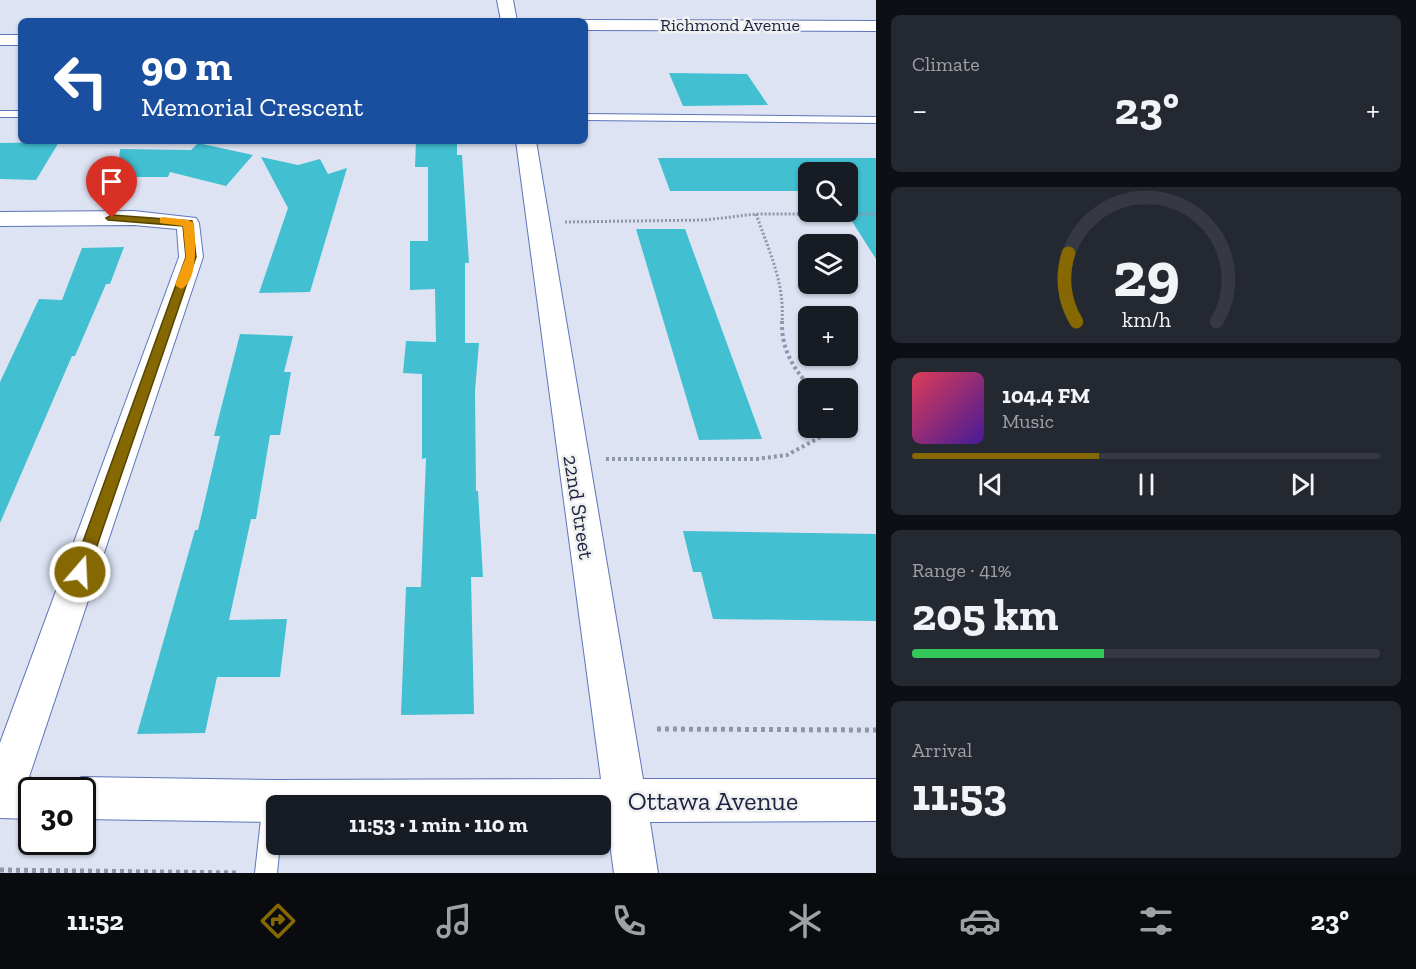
<!DOCTYPE html>
<meta charset="utf-8">
<style>
:root{--surface:#171b24;--page:#242831;--text:#f1f3f6;--muted:#9ea1a6;--line:#363941;--accent:#856802}
body{margin:0;font-family:"Zilla Slab",serif;background:var(--page);color:var(--text);height:100vh;display:flex;flex-direction:column;font-size:22px;white-space:nowrap}
*{box-sizing:border-box;margin:0}
p{font-size:20px;color:var(--muted)}
.icon{flex:none;width:33px;height:33px;fill:none;stroke:currentColor;stroke-width:2;stroke-linecap:round;stroke-linejoin:round}
.map{position:relative;flex:1;overflow:hidden}
.drawer{display:flex;flex-direction:column;gap:15px;padding:15px;background:#0d0f14;width:540px}
.drawer>*{flex:none}
.banner{position:absolute;left:18px;top:18px;width:570px;height:126px;border-radius:9px;box-shadow:0 2px 4px #0004;background:#1a4fa0;color:#fff;overflow:hidden}
.buttons{position:absolute;left:798px;top:162px;display:grid;gap:12px}
.buttons a{display:grid;place-items:center;width:60px;height:60px;border-radius:9px;background:var(--surface);box-shadow:0 2px 4px #0004;font-size:30px}
.speed{position:absolute;left:18px;top:777px;display:flex;gap:12px;font-size:30px;font-weight:700;text-align:center}
.speed>*{display:grid;place-content:center;width:78px;height:78px;border-radius:50%;background:var(--surface);box-shadow:0 2px 4px #0004;line-height:1}
.speed .limit{border:3px solid #111;border-radius:9px;background:#fff;color:#111}
.pin{position:absolute;display:grid;place-items:center;width:51px;height:51px;color:#fff;margin:-62px -26px;border-radius:50% 50% 50% 0;rotate:-45deg;box-shadow:0 0 6px #0007}
.pin .icon{rotate:45deg}
.me{position:absolute;width:66px;margin:-33px;rotate:19deg;stroke-linejoin:round;filter:drop-shadow(0 0 4px #0008)}
.turn{display:flex;align-items:center;gap:21px;height:126px;padding:0 24px;font-size:27px}
.turn .icon{width:78px;height:78px;stroke-width:2.5}
.turn b{display:block;font-size:42px;line-height:51px}
.big{font-size:45px;font-weight:700;line-height:1.1}
.drawer .widget{flex:1;display:flex;flex-direction:column;justify-content:center;gap:9px;min-width:0;padding:0 21px;border-radius:9px;background:var(--page)}
.drawer .dial{align-items:center;gap:0}
.dial svg{height:156px;overflow:visible;fill:none;stroke:var(--line);stroke-width:7;stroke-linecap:round;text-anchor:middle}
.dial text{fill:var(--text);stroke:none}
.song{display:flex;align-items:center;gap:18px}
.cover{width:72px;height:72px;border-radius:9px;background:linear-gradient(135deg,hsl(350 70% 55%),hsl(260 70% 35%))}
.played{height:6px;border-radius:3px;background:linear-gradient(90deg,var(--accent) 40%,var(--line) 40%)}
.keys{display:flex;justify-content:space-around;direction:ltr}
.heat{display:flex;justify-content:space-between;align-items:center;font-size:33px;direction:ltr}
.charge{height:9px;border-radius:4px;background:linear-gradient(90deg,#34c759 41%,var(--line) 0)}
.trip{position:absolute;left:266px;top:795px;width:345px;height:60px;border-radius:9px;background:var(--surface);box-shadow:0 2px 4px #0004;font-weight:700;line-height:60px;text-align:center}
.tab-bar{display:flex;height:96px;justify-content:space-around;align-items:center;background:#090b0e;color:var(--muted)}
.tab-bar .icon{width:42px;height:42px}
.tab-bar .current{color:var(--accent)}
.tab-bar b{font-size:27px;color:var(--text)}
main{display:flex;flex:1;min-height:0}
.map>svg:first-child{display:block}
.building{fill:#42bfd1}
.lines{fill:none;stroke-linecap:round;stroke-linejoin:round}
.lane-casing{stroke:#5e75ba;stroke-width:2}
.street-casing{stroke:#5e75ba;stroke-width:2}
.secondary-casing{stroke:#5e75ba;stroke-width:2}
.path-far2{stroke:#8e96ab;stroke-width:3;stroke-dasharray:2 2;stroke-linecap:butt}
.path-far1{stroke:#8e96ab;stroke-width:4;stroke-dasharray:3 3;stroke-linecap:butt}
.path{stroke:#8e96ab;stroke-width:5;stroke-dasharray:4 4;stroke-linecap:butt}
.lane{fill:#fff;fill-rule:evenodd}
.street{fill:#fff;fill-rule:evenodd}
.secondary{fill:#fff;fill-rule:evenodd}
.route{fill:#856802;stroke:#564401;stroke-width:1.5}
.slow{fill:#f59e0b}
.labels{text-anchor:middle;dominant-baseline:central;stroke-width:5;stroke-linejoin:round;paint-order:stroke}
.far-street-label{font-size:18px;fill:#1a2440;stroke:#f0f0f0}
.street-label{font-size:21px;fill:#1a2440;stroke:#f0f0f0}
.near-street-label{font-size:26px;fill:#1a2440;stroke:#f0f0f0}
</style>
<main>
<div class="map">
<svg width="876" height="873" viewBox="0 0 876 873">
<rect width="100%" height="100%" fill="#dde3f3"/>
<g class="building">
<path d="M669,73l78,1 21,31 -85,1z"/>
<path d="M416,141h41v14h5l7,108h-4v80h14l-4,48 1,100h2l5,86h-12l3,137 -73,1 5,-128h15l5,-129 -4,1v-85l-19,-1 3,-32 30,1 -1,-53 -25,1v-49h18v-74h-13z"/>
<path d="M59,142l-23,38 -36,-1v-36z"/>
<path d="M198,143l55,12 -27,31 -56,-14 -2,5h-52l8,-16 -5,-2 1,-10 71,1z"/>
<path d="M261,157l37,8 22,-6 8,15 19,-6 -37,124 -51,1 29,-85z"/>
<path d="M658,158h218v101l-30,-47 2,-40h-40v19h-138z"/>
<path d="M636,229h49l77,210 -63,1z"/>
<path d="M124,247l-14,37h-4l-31,72h-3l-72,167v-141l39,-83 23,1 20,-52z"/>
<path d="M240,334l53,2 -9,36h7l-11,63h-10l-14,84h-5l-22,101 58,-1 -7,58h-63l-12,56 -68,1 58,-204h3l22,-94h-6z"/>
<path d="M683,531l193,3v87l-163,-2 -12,-47h-8z"/>
</g>
<g class="lines">
<defs>
<g id="lane">
<rect x="0" y="111" width="21" height="6"/>
<path d="M585,114l291,3v6l-291,-3z"/>
<path d="M274,790l7,4 3,12h-8v38h4l-3,29h-22l8,-72 4,-7z"/>
</g>
<g id="street">
<path d="M497,0h16l4,21h-16z"/>
<path d="M516,141h20l107,638h233v42l-226,1 8,51h-44l-7,-51h-7v-16h-324v16l-194,-3v-29h-18l3,-7 15,-6 192,3 327,-1z"/>
<path d="M134,211l62,7 3,5 4,34 -174,520 18,6 3,7h-18v29l-32,-1v-75l179,-486 -2,-28 -43,-4 -134,1v-14z"/>
</g>
<g id="secondary">
<path d="M585,20l291,1v10l-291,-1v-9h-5z"/>
<rect x="0" y="35" width="21" height="10"/>
</g>
</defs>
<use href="#lane" class="lane-casing"/>
<use href="#street" class="street-casing"/>
<use href="#secondary" class="secondary-casing"/>
<g class="path-far2">
<path d="M756,214c13,37 29,69 26,109"/>
<path d="M565,222l140,-2 51,-6h120"/>
</g>
<g class="path-far1">
<path d="M782,321c-1,28 11,47 29,67"/>
<path d="M606,459h151l30,-4 41,-22 -1,-5"/>
</g>
<g class="path">
<path d="M657,729l219,1"/>
<path d="M0,870l240,3"/>
</g>
<use href="#lane" class="lane"/>
<use href="#street" class="street"/>
<use href="#secondary" class="secondary"/>
</g>
<path class="route" d="M112,215l80,6 4,36 -108,315 -2,6 -6,2 -5,-2 -3,-6 114,-315 -3,-31 -75,-6 -2,-2z"/>
<path class="slow" d="M163,217l25,3 6,3c1,17 5,58 -13,66l-6,-4 11,-28 -3,-31 -23,-3v-5z"/>
<g class="labels">
<g class="far-street-label">
<text x="730" y="25">Richmond Avenue</text>
</g>
<g class="street-label">
<text transform="translate(579 507) rotate(81)">22nd Street</text>
</g>
<g class="near-street-label">
<text x="713" y="801">Ottawa Avenue</text>
</g>
</g>
</svg>
<div class="buttons">
<a><svg class="icon" aria-label="search" viewBox="0 0 24 24"><circle cx="10" cy="10" r="6"/><path d="M15 15l6 6"/></svg></a>
<a><svg class="icon" aria-label="layers" viewBox="0 0 24 24"><path d="M12 4l9 5-9 5-9-5zM3 14l9 5 9-5"/></svg></a>
<a>+</a>
<a>−</a>
</div>
<div class="speed"><div class="limit">30</div></div>
<div class="pin" style="left:112px;top:218px;background:#d93025"><svg class="icon" aria-label="arrive" viewBox="0 0 24 24"><path d="M6 21V4h12l-3 4 3 4H6"/></svg></div>
<svg class="me" style="left:80px;top:572px" viewBox="-20 -20 40 40"><circle r="17" fill="#856802" stroke="#fff" stroke-width="3"/><path d="M0-11L8 9 0 5-8 9z" fill="#fff"/></svg>
<div class="trip">11:53 · 1 min · 110 m</div>
<div class="banner">
<div class="turn"><svg class="icon" aria-label="left" viewBox="0 0 24 24"><path d="M17 20v-9H6M10 6l-5 5 5 5"/></svg><div><b>90 m</b>Memorial Crescent</div></div>
</div>
</div>
<section class="drawer">
<div class="widget"><p>Climate</p>
<div class="heat"><a>−</a><b class="big">23°</b><a>+</a></div>
</div>
<div class="widget dial"><svg viewBox="0 0 100 80">
<path d="M14 69A42 42 0 1 1 86 69"/>
<path d="M14 69A42 42 0 0 1 10 34" stroke="#856802"/>
<text x="50" y="56" font-size="32" font-weight="700">29</text>
<text x="50" y="72" font-size="11">km/h</text>
</svg></div>
<div class="widget">
<div class="song"><i class="cover"></i><div><b>104.4 FM</b><p>Music</p></div></div>
<div class="played"></div>
<div class="keys"><svg class="icon" aria-label="previous" viewBox="0 0 24 24"><path d="M18 5L8 12l10 7zM5 5v14"/></svg><svg class="icon" aria-label="pause" viewBox="0 0 24 24"><path d="M8 5v14M16 5v14"/></svg><svg class="icon" aria-label="next" viewBox="0 0 24 24"><path d="M6 5l10 7-10 7zM19 5v14"/></svg></div>
</div>
<div class="widget"><p>Range · 41%</p><b class="big">205 km</b><div class="charge"></div></div>
<div class="widget"><p>Arrival</p><b class="big">11:53</b></div>
</section>
</main>
<nav class="tab-bar">
<b>11:52</b>
<svg class="icon current" aria-label="directions" viewBox="0 0 24 24"><path d="M12 3l9 9-9 9-9-9zM9 14v-3h6M13 9l2 2-2 2"/></svg>
<svg class="icon" aria-label="music" viewBox="0 0 24 24"><path d="M9 18V5l10-2v13"/><circle cx="6" cy="18" r="3"/><circle cx="16" cy="16" r="3"/></svg>
<svg class="icon" aria-label="phone" viewBox="0 0 24 24"><path d="M5 4h4l2 5-3 2q2 4 5 5l2-3 5 2v4C11 20 4 13 5 4z"/></svg>
<svg class="icon" aria-label="climate" viewBox="0 0 24 24"><path d="M12 3v18M4 7l16 10M4 17L20 7"/></svg>
<svg class="icon" aria-label="car" viewBox="0 0 24 24"><path d="M5 17H2v-5l4-1 3-4h7l3 4 3 1v5h-3M9 17h6M6 11h13"/><circle cx="7" cy="17" r="2"/><circle cx="17" cy="17" r="2"/></svg>
<svg class="icon" aria-label="filters" viewBox="0 0 24 24"><path d="M4 7h16M4 17h16"/><circle cx="9" cy="7" r="2"/><circle cx="15" cy="17" r="2"/></svg>
<b>23°</b>
</nav>
